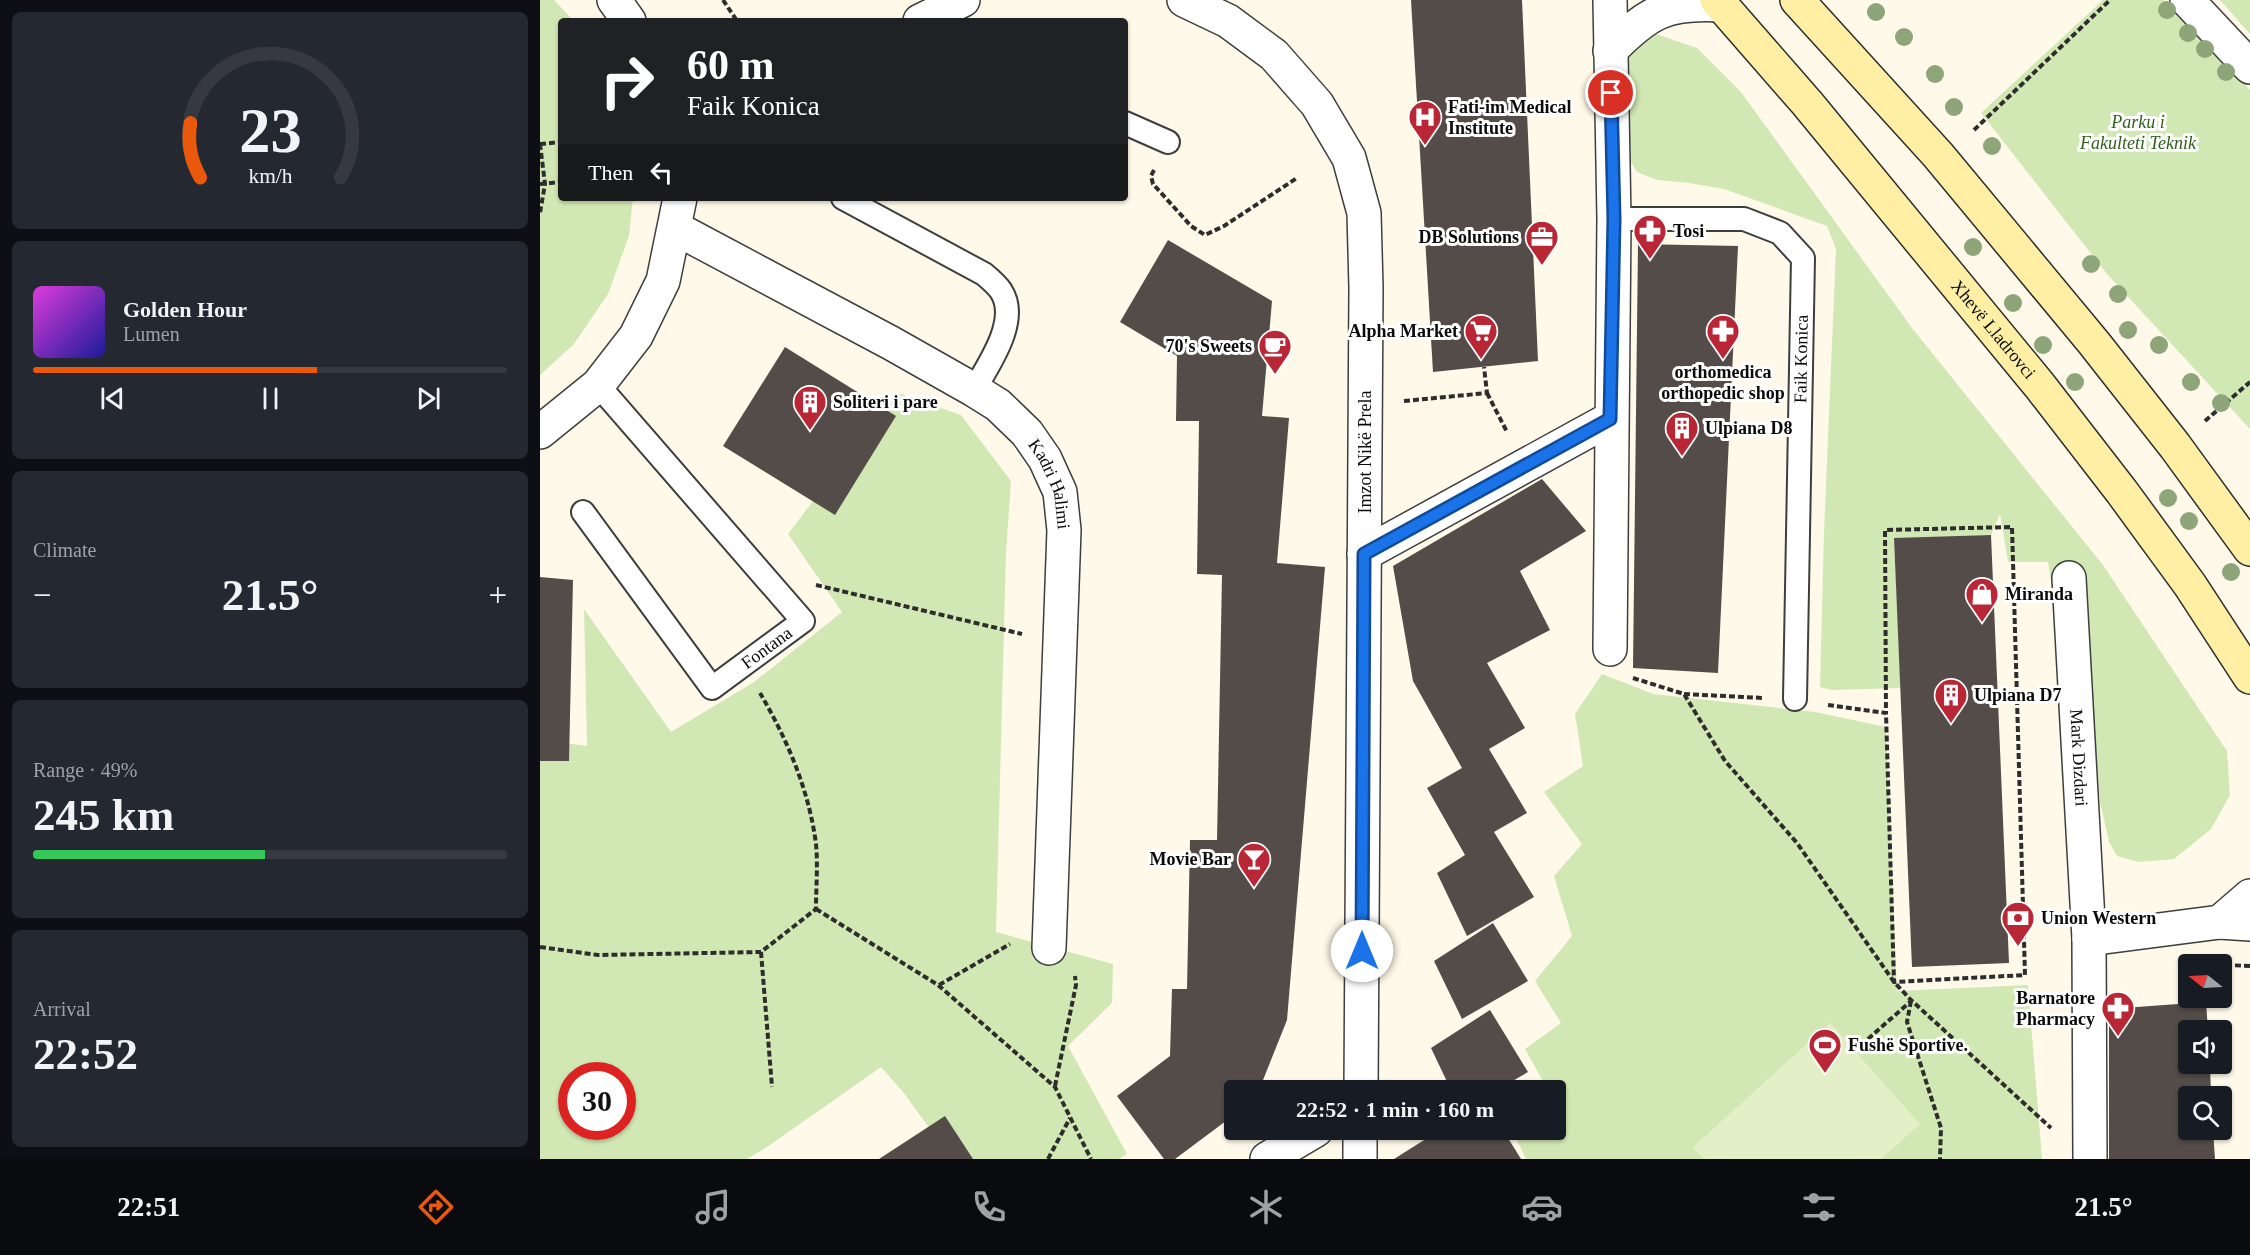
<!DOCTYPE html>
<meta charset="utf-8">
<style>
:root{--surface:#171b24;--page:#242831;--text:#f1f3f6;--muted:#9ea1a6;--line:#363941;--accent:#ea580c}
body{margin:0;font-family:Georgia,serif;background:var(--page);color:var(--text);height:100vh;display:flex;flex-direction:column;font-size:22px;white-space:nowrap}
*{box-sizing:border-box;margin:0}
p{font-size:20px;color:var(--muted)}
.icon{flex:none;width:33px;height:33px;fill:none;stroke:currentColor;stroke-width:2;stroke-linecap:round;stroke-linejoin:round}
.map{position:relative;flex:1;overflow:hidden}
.panel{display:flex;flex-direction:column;gap:12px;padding:12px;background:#0d0f14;width:540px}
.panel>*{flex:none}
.guide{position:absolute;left:18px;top:18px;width:570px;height:183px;border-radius:6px;box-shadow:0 2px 4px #0004;background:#202124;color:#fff;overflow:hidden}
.needle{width:39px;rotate:288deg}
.fabs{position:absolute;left:1638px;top:954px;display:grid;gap:12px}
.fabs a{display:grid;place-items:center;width:54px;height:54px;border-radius:6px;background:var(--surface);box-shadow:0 2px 4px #0004;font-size:30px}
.speed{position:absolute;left:18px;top:1062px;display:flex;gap:12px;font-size:30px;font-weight:700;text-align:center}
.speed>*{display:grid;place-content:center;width:78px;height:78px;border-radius:50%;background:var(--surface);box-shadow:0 2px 4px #0004;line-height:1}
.speed .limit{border:9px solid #d22;background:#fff;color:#111}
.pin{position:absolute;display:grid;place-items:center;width:51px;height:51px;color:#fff;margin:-26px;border:3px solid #fff;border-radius:50%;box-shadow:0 2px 6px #0007}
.me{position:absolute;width:66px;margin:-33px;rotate:0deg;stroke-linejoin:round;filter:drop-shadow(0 0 4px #0008)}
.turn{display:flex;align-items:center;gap:21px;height:126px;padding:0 30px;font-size:27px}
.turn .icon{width:78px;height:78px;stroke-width:2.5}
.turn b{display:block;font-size:42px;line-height:51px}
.then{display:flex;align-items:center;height:57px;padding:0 30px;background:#0003;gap:12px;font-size:22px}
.big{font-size:45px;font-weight:600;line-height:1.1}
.panel .widget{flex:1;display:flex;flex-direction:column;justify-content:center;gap:9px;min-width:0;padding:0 21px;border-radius:9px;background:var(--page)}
.panel .dial{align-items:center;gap:0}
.dial svg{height:156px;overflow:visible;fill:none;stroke:var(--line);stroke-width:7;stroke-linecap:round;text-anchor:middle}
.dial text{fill:var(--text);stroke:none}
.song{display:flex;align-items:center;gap:18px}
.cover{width:72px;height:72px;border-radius:9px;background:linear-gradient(135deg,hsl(300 70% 55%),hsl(240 70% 35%))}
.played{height:6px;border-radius:3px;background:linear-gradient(90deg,var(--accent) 60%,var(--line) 60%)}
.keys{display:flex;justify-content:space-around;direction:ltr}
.heat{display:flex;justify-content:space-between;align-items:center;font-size:33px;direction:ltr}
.charge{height:9px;border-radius:4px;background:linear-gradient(90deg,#34c759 49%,var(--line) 0)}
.trip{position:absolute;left:684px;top:1080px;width:342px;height:60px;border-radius:6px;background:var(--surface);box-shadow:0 2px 4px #0004;font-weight:600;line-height:60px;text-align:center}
.menu{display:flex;height:96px;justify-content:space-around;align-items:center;background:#090b0e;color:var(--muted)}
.menu .icon{width:42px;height:42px}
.menu .active{color:var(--accent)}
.menu b{font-size:27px;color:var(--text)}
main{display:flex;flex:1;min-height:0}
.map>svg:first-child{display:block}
.green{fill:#d2e8b4;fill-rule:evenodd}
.pitch{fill:#e3efc6}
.building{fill:#544c48}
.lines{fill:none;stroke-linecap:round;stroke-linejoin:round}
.lane-casing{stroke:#3e3e3e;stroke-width:26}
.street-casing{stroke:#3e3e3e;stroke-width:36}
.secondary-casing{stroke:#2d2d2d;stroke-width:36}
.path{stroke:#2d2d2d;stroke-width:4;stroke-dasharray:6 3;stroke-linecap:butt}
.lane{stroke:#fff;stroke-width:22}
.street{stroke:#fff;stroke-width:33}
.secondary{stroke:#feefa5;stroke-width:33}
.tree{fill:#8da579}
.route-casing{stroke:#114b97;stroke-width:15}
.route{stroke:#1a73e8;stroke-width:10}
.labels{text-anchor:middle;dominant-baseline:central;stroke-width:6;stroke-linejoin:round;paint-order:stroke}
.poi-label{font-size:18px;font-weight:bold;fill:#0b0b0b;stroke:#fff;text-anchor:start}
.park-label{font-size:18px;font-style:italic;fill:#2f611d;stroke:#fff}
.street-label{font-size:18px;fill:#0b0b0b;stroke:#fff}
</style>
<main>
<section class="panel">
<div class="widget dial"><svg viewBox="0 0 100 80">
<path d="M14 69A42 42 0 1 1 86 69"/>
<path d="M14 69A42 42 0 0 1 9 41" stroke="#ea580c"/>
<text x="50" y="56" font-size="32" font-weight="700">23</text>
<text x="50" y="72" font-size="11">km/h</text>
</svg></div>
<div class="widget">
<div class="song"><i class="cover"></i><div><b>Golden Hour</b><p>Lumen</p></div></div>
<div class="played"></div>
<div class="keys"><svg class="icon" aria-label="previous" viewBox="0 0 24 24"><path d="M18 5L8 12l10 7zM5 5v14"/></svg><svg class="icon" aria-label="pause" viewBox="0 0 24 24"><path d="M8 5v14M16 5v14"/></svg><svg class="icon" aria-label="next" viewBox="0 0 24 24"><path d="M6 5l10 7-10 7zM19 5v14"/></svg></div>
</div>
<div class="widget"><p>Climate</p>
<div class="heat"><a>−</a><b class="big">21.5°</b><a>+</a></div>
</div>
<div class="widget"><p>Range · 49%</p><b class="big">245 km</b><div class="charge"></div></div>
<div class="widget"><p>Arrival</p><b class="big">22:52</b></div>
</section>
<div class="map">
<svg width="1710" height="1159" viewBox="0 0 1710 1159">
<rect width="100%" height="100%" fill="#fff9e9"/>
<g class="green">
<path d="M0,0h14l20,21h-13v177h72l-4,38 -21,58 -34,50 -34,31z"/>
<path d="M1563,0h61l86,90v339l-143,-155 -126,-161z"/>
<path d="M1680,0h30v34z"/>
<path d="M1116,34l41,14 44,44 171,236 191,237 124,186 3,44 -19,34 -37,30 -36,3 -21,-6 -8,-14 -9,-40 -20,-213 -28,-2 -4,-25h-40l-8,-48 -9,21 -97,4 7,149 -69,2 -12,-3 4,-155 12,-283 -9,-23 -103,-37 -35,-6 -32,-3 -20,-8 -11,-18 -2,-89 12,-23z"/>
<path d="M356,392l65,23 50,66 -5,72 -10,379 117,32 -1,39 -44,43 59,108 -8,5h-167l-49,-67 -22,-25 -111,78 -23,14h-207v-419l47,6 -3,-137 87,123 83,-50 88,-70 -54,-78zM32,1076h50v50h-50z"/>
<path d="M1062,674l51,20 162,18 71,15 11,264 131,-6 14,174h-516l-13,-27 5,-2h38v-21l1,-2 -1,-17h-8l-23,-41 36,-26 -26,-42 37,-45 -18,-60 28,-32 -38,-52 39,-26 -8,-52z"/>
</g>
<path class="pitch" d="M1290,1023l90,101 -39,35h-177l-11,-12z"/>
<g class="building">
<path d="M871,0h111l16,361 -105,11z"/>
<path d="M628,240l104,61 -10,115 27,2 -12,145 48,4 -38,453 -28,70h-25v25l-59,44h-11l-47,-63 53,-40 2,-67h15l3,-149h27l5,-265 -25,-1 2,-153h-23l1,-65 -57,-34z"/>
<path d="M1098,244l100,2 -20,427 -85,-5z"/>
<path d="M245,347l111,69 -61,99 -112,-69z"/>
<path d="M1002,479l44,52 -66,40 30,59 -63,33 38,65 -36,21 38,64 -33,19 40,65 -67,39 -30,-63 28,-18 -38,-67 35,-20 -49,-87 -20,-115z"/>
<path d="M1451,535l18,428 -97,4 -18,-429z"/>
<path d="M0,577l33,3 -4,181h-29z"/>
<path d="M953,923l35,58 -66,38 -28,-58z"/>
<path d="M1666,1002l2,28h-20v34h22l1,32h-23v34h25l2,29h-106v-150z"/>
<path d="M950,1010l38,62 -31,18h-46l-20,-42z"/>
<path d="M405,1116l28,43h-94z"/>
<path d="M900,1130h63l18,29h-127z"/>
</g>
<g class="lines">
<defs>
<g id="lane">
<path d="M585,123l43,19"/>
<path d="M303,198l141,76c6,5 13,11 17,17 19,29 -12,73 -27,99"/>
<path d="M1074,219h130l36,14 23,25 -8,441"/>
<path id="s1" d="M43,512l129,176 91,-67 -205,-236"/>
</g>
<g id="street">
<path d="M74,0l15,21"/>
<path d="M644,0l44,21 46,34 43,49 32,54 15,55 2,75 -5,802"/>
<path d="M1647,0l63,67"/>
<path d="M380,21l43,-21"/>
<path d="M1070,51c38,-39 56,-49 111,-46"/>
<path id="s2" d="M135,228l216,115 83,47 24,15 29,28 18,26 15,33 4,38 -15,418"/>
<path d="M0,432l58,-47 38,-49 27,-55 17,-83"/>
<path d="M824,554l246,-135"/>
<path id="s3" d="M1529,578l20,361 1,220"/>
<path d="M1070,649l4,-430 -4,-219"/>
<path d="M1680,922l30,-26"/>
<path d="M1549,939l131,-17 30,2"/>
<path d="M727,1159l49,-29"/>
<path d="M820,1159v-29"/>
</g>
<g id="secondary">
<path id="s4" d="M1177,0l90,103 233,283 82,106 68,93 60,92"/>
<path d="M1257,0l141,155 156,188 81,103 75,103"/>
</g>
</defs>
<use href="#lane" class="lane-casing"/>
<use href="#street" class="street-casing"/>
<use href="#secondary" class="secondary-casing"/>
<g class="path">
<path d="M183,0l14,21"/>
<path d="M1434,130l136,-130"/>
<path d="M0,144l5,40 -5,29"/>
<path d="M0,144l21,-2"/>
<path d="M614,170l-3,6 2,8 38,42 14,9 19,-9 73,-48"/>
<path d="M0,184l21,-2"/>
<path d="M947,393l20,39"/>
<path d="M864,401l83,-8 -3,-26"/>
<path d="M1665,421l45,-39"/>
<path d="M276,585l206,49"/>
<path d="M1093,678l51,16 41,67 72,82 97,139 17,18 140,128"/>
<path d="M1144,694l80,4"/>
<path d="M1288,705l58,8 8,269 131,-7 -13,-448 -127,3 1,183"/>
<path d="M276,909l122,76 117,102 36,72"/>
<path d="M0,947l58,8 163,-3 55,-43c0,-21 2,-44 0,-65 -7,-54 -29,-105 -56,-151"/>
<path d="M221,952l11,135"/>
<path d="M1686,965l24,1"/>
<path d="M399,985l71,-41"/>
<path d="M1371,1001l-4,21 34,106 -1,31"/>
<path d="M1328,1039l43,-38"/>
<path d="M515,1086l21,-101 -1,-9"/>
<path d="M508,1159l22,-41"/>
</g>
<use href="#lane" class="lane"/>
<use href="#street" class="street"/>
<use href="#secondary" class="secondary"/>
</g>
<g class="tree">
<circle cx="1627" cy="10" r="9"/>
<circle cx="1336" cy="12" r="9"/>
<circle cx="1648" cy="33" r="9"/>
<circle cx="1364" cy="37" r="9"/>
<circle cx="1665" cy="49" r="9"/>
<circle cx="1686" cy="72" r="9"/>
<circle cx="1395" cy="74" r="9"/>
<circle cx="1414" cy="107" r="9"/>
<circle cx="1452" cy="146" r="9"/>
<circle cx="1433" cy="247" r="9"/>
<circle cx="1551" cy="264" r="9"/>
<circle cx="1578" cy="294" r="9"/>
<circle cx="1473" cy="303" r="9"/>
<circle cx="1588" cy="330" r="9"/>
<circle cx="1503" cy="345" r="9"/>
<circle cx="1619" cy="345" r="9"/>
<circle cx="1535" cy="382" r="9"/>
<circle cx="1651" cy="382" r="9"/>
<circle cx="1681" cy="403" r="9"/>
<circle cx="1628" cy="498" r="9"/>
<circle cx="1649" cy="521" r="9"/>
<circle cx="1691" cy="572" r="9"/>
</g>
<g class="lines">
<defs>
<path id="route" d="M822,951l2,-397 246,-135 4,-200 -3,-126"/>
</defs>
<use href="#route" class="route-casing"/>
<use href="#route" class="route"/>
</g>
<defs>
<symbol id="hospital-pin" viewBox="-11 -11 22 30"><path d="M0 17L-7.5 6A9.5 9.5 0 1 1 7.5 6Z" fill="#b92635" stroke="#fff"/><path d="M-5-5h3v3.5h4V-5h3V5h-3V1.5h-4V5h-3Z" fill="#fff"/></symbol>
<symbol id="pharmacy-pin" viewBox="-11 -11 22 30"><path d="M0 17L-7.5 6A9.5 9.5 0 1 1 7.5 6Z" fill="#b92635" stroke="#fff"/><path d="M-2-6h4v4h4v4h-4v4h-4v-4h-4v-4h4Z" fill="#fff"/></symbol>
<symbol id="office-pin" viewBox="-11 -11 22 30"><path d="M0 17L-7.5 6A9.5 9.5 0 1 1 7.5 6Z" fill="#b92635" stroke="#fff"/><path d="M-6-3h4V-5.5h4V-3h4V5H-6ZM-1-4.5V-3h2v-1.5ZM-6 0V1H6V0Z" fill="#fff"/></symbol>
<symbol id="supermarket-pin" viewBox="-11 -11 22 30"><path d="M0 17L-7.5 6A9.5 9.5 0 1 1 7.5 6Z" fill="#b92635" stroke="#fff"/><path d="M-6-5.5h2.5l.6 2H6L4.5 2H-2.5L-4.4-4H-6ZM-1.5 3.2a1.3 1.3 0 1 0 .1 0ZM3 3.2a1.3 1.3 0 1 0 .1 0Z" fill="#fff"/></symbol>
<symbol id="cafe-pin" viewBox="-11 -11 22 30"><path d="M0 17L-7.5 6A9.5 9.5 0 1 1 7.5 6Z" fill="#b92635" stroke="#fff"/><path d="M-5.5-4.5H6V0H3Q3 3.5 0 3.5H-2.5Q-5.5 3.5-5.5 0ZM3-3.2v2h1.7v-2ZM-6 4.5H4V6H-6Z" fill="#fff"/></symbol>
<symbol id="building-pin" viewBox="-11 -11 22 30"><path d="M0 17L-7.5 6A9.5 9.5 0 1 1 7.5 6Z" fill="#b92635" stroke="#fff"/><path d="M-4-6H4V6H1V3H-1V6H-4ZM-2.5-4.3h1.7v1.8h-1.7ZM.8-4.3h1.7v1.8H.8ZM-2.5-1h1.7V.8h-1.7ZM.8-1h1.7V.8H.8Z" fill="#fff"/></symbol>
<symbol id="shop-pin" viewBox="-11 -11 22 30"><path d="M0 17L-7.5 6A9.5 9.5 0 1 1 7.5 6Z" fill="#b92635" stroke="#fff"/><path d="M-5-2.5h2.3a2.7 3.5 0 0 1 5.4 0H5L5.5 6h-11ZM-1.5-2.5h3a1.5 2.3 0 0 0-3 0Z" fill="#fff"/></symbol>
<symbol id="bar-pin" viewBox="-11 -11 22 30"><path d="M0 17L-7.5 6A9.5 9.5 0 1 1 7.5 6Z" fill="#b92635" stroke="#fff"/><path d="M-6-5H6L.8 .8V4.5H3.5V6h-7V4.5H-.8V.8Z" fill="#fff"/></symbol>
<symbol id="bank-pin" viewBox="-11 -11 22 30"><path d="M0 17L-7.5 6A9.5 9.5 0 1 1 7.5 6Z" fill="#b92635" stroke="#fff"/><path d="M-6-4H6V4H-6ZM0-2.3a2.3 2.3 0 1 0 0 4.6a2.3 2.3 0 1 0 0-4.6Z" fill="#fff"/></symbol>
<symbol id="stadium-pin" viewBox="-11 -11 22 30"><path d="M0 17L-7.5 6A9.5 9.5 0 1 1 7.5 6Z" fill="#b92635" stroke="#fff"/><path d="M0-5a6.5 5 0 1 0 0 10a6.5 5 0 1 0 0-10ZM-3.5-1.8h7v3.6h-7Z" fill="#fff"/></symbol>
</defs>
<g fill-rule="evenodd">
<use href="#hospital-pin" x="866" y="98" width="38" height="52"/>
<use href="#pharmacy-pin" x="1091" y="212" width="38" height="52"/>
<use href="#office-pin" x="983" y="218" width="38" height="52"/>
<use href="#supermarket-pin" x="922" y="312" width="38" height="52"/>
<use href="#pharmacy-pin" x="1164" y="312" width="38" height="52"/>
<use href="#cafe-pin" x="716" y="327" width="38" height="52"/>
<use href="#building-pin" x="251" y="383" width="38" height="52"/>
<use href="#building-pin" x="1123" y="409" width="38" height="52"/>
<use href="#shop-pin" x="1423" y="575" width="38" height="52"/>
<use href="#building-pin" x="1392" y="676" width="38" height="52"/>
<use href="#bar-pin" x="695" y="840" width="38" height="52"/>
<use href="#bank-pin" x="1459" y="899" width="38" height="52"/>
<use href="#pharmacy-pin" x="1559" y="989" width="38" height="52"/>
<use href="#stadium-pin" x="1266" y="1026" width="38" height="52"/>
</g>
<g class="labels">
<g class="poi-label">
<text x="908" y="107">Fati-im Medical<tspan x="908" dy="21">Institute</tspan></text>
<text x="1133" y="231">Tosi</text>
<text x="979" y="237" text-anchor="end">DB Solutions</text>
<text x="918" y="331" text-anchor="end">Alpha Market</text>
<text x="712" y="346" text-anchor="end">70's Sweets</text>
<text x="1183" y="372" text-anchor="middle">orthomedica<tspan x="1183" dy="21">orthopedic shop</tspan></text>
<text x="293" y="402">Soliteri i pare</text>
<text x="1165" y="428">Ulpiana D8</text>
<text x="1465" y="594">Miranda</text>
<text x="1434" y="695">Ulpiana D7</text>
<text x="691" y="859" text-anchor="end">Movie Bar</text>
<text x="1501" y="918">Union Western</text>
<text x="1555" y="998" text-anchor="end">Barnatore<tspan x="1555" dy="21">Pharmacy</tspan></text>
<text x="1308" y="1045">Fushë Sportive.</text>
</g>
<g class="park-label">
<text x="1598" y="122">Parku i<tspan x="1598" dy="21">Fakulteti Teknik</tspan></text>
</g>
<g class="street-label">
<text stroke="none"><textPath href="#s4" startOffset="430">Xhevë Lladrovci</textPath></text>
<text transform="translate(1261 359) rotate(-89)">Faik Konica</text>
<text transform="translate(825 452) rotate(-90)">Imzot Nikë Prela</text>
<text stroke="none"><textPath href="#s2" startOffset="466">Kadri Halimi</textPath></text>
<text stroke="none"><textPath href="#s1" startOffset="286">Fontana</textPath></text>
<text stroke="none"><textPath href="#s3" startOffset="180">Mark Dizdari</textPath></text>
</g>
</g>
</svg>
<div class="fabs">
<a><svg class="needle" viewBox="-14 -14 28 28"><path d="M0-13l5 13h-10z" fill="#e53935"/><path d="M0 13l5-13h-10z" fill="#9ea1a6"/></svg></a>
<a><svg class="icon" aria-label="sound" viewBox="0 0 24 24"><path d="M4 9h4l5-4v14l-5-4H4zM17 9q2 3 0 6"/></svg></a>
<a><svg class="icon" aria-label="search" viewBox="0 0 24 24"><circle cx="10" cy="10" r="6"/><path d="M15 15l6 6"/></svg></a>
</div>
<div class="speed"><div class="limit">30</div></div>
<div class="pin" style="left:1071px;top:93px;background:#d93025"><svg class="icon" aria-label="arrive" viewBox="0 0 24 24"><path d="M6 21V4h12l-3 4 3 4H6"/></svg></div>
<svg class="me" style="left:822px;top:951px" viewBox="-20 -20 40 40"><circle r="19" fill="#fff"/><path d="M0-13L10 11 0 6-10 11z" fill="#1a73e8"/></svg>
<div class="trip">22:52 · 1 min · 160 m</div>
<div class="guide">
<div class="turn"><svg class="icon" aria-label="right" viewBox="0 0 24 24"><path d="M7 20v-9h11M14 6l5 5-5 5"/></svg><div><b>60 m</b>Faik Konica</div></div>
<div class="then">Then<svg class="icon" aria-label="left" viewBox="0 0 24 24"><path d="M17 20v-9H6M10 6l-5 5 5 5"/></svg></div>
</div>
</div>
</main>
<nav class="menu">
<b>22:51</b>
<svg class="icon active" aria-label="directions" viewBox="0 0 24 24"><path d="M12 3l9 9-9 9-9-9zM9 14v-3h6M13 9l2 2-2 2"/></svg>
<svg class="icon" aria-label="music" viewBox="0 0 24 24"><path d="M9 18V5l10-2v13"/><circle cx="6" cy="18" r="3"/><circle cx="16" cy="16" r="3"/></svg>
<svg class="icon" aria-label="phone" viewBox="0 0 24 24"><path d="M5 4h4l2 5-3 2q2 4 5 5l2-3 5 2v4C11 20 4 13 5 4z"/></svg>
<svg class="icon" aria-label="climate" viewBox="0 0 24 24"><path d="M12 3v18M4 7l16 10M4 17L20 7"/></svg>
<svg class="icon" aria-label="car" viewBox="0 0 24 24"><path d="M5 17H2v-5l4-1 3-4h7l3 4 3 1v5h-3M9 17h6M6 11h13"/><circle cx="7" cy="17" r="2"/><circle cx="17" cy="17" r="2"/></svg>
<svg class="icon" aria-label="filters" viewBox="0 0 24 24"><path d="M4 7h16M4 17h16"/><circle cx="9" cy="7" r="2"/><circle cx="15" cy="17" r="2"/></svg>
<b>21.5°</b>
</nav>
